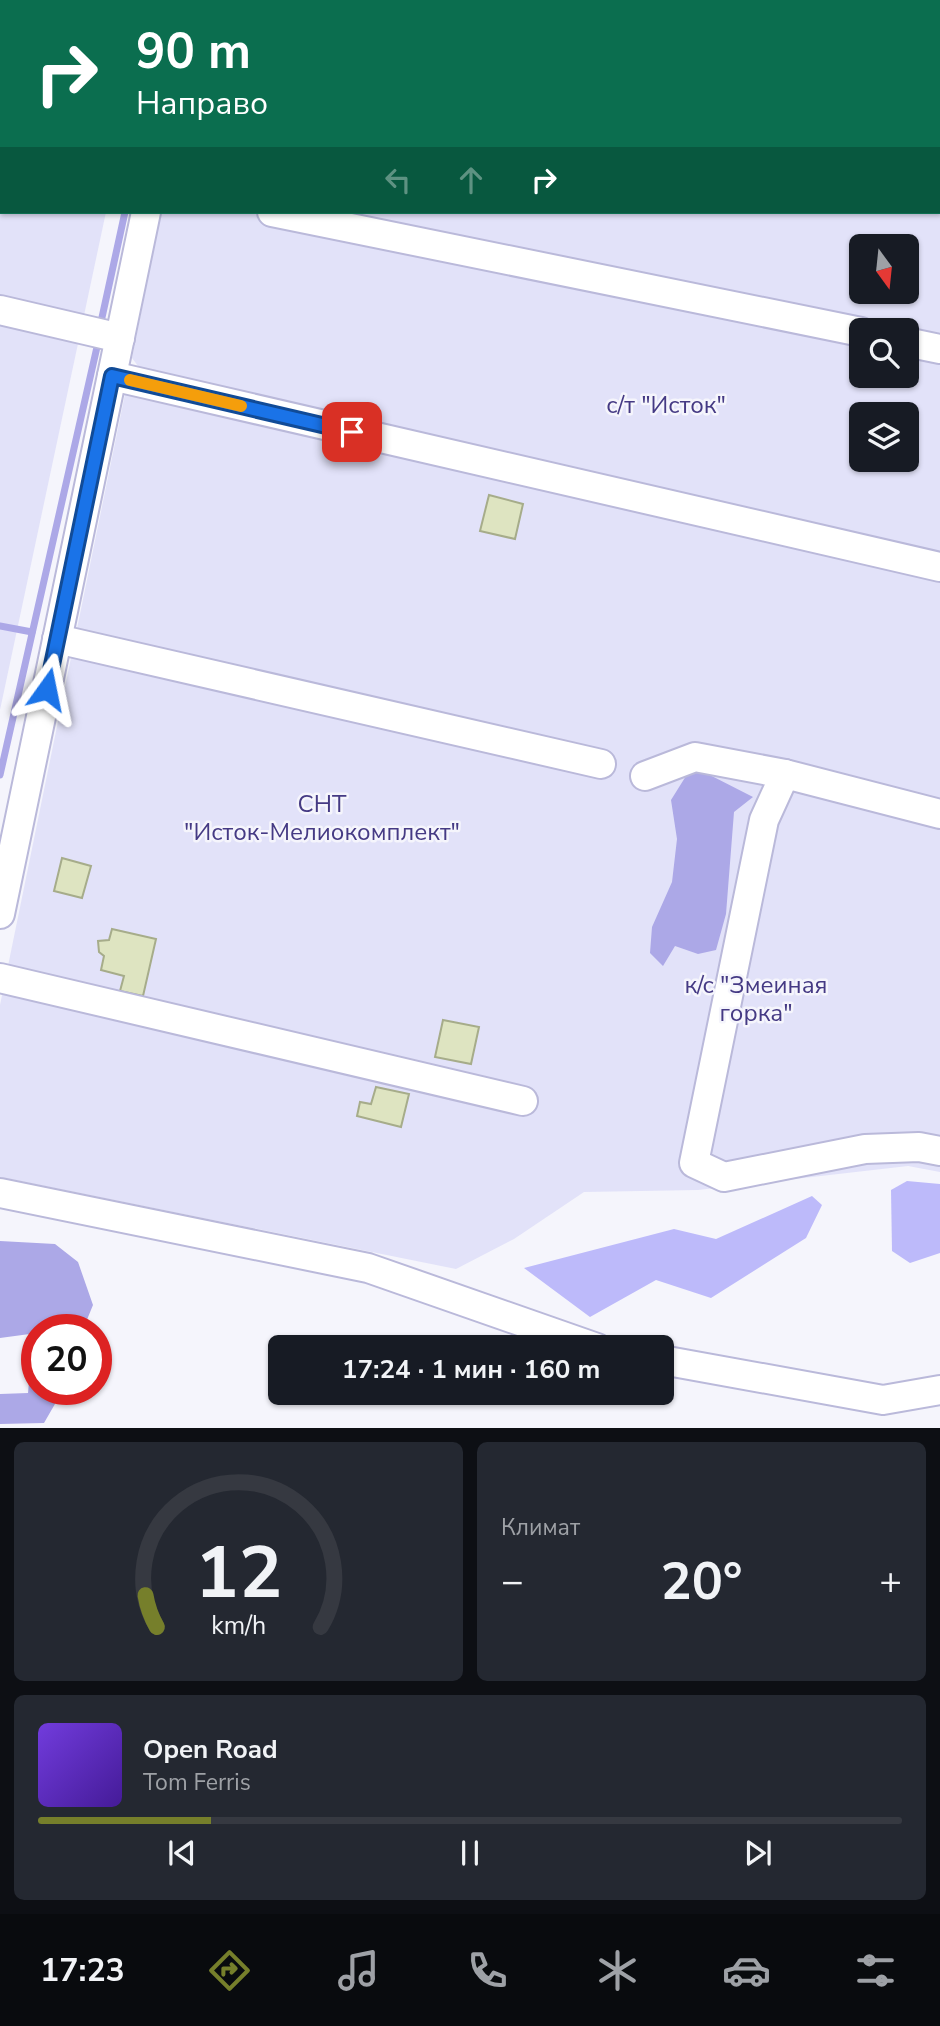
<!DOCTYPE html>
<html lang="ru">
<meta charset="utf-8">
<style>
:root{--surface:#171b24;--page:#242831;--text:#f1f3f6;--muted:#9ea1a6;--line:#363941;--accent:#767f2b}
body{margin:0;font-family:"Nunito Sans",sans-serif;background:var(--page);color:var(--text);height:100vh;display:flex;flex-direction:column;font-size:26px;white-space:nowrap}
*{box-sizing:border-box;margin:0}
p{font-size:23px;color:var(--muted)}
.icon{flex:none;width:38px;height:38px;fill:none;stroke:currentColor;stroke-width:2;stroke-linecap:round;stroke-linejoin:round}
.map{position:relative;height:1428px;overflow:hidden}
.drawer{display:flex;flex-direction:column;gap:14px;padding:14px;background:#0d0f14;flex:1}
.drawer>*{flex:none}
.guide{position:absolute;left:0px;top:0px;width:942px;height:214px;box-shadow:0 2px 5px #0004;background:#0b6e4f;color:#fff;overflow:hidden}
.needle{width:46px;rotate:165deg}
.fabs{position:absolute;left:849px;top:234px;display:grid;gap:14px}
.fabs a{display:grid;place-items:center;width:70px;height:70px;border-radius:10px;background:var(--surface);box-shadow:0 2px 5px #0004;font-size:35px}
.speed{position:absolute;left:21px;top:1314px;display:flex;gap:14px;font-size:35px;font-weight:700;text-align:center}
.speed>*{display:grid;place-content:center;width:91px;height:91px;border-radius:50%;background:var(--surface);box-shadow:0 2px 5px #0004;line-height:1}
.speed .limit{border:10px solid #d22;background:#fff;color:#111}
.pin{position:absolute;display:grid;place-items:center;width:60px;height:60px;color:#fff;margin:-30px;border-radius:14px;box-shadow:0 4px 10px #0006}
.me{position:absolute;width:77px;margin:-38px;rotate:12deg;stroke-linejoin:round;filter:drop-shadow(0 0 5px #0008)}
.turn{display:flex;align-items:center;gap:24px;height:147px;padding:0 21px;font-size:32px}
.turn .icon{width:91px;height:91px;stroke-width:2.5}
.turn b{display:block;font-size:49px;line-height:60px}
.lanes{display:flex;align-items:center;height:66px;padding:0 21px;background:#0003;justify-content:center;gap:35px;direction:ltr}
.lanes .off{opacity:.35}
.big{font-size:52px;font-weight:700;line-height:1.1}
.drawer .tile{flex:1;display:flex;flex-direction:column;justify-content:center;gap:10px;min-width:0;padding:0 24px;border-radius:10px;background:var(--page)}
.drawer .dial{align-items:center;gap:0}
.dial svg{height:182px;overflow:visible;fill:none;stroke:var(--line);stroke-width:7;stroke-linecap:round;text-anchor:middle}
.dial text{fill:var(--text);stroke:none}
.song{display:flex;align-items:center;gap:21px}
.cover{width:84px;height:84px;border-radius:10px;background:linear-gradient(135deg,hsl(260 70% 55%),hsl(260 70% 35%))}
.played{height:7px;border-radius:4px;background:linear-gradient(90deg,var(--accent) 20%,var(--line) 20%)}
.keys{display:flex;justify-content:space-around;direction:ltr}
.heat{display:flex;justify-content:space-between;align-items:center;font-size:38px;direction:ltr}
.drawer .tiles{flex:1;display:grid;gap:14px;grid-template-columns:1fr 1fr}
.tile:last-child{grid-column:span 2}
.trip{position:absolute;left:268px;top:1335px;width:406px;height:70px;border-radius:10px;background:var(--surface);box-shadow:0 2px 5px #0004;font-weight:700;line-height:70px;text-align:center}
.menu{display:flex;height:112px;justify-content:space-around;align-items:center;background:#090b0e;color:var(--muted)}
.menu .icon{width:49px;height:49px}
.menu .current{color:var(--accent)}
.menu b{font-size:32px;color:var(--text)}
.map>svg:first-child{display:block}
.green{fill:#e2e2f9;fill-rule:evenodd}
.forest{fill:#bdbafa}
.water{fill:#aca8e7}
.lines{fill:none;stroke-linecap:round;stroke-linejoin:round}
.stream{stroke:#aca8e7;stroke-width:7}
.building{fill:#dee4c1;stroke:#a6ac8a;stroke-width:2}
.minor-casing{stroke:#bab9da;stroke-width:32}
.minor{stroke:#fff;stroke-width:28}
.route-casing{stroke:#114b97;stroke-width:18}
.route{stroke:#1a73e8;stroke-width:12}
.slow{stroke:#f59e0b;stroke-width:12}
.labels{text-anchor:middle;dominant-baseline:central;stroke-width:5;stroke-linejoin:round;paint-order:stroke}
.park-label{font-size:24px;fill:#453a84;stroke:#f5f5fc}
</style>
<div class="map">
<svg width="940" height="1428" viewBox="0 0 940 1428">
<rect width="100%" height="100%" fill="#f5f5fc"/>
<g class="green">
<path d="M205,0h735v1172l-32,-6 -210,24 -114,2 -70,47 -58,30 -456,-92v-172l125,-611 11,-4 5,-20 -9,-12 29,-146h779v-210zM861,247h45v45h-45zM861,331h45v45h-45zM861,415h45v45h-45z"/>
<path d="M0,104l2,108h104l-106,498z"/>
</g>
<g class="forest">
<path d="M907,1181l33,3v69l-30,10 -18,-12 -1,-61z"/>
<path d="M812,1196l10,9 -16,33 -95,60 -55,-18 -66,37 -66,-49 150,-39 42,10z"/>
</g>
<g class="water">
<path d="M700,770l53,27 -19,15 -8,102 -10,36 -18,4 -23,-8 -12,20 -13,-13 2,-26 20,-45 5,-43 -6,-39 15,-24z"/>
<path d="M0,1241l55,3 23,18 15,43 -9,22 -47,3v3l-37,5z"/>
<path d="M37,1359v31h26l-19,33 -44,1v-30l28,-1 3,-33z"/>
</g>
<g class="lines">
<g class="stream">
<path d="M171,2v-2"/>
<path d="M0,92h2"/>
<path d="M101,322l24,-110"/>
<path d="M0,626l32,6"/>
<path d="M0,775l97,-428"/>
</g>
</g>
<g class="building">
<path d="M489,495l34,9 -8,35 -35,-8z"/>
<path d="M62,858l29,8 -9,32 -28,-7z"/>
<path d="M112,929l44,10 -13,57 -23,-5 4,-15 -23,-6 3,-14 -5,-4 -1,-11 11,-1z"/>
<path d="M443,1020l36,7 -8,37 -36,-7z"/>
<path d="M376,1087l33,7 -8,33 -44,-11 3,-14 11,2z"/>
</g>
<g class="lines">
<defs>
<g id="minor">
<path d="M473,0l9,2"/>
<path d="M190,2v-2"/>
<path d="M272,212l589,120"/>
<path d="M0,310l120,28"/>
<path d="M906,342l34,7"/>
<path d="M112,376l828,191"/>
<path d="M57,639l544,125"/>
<path d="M785,774l-21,46 -70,343 30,14 141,-28 54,-2 21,4"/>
<path d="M645,776l50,-19 90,17 155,40"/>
<path d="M0,914l146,-702"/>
<path d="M0,978l523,123"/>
<path d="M0,1193l368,75 229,80"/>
<path d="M662,1360l221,40 57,-10"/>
</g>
</defs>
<use href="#minor" class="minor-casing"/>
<use href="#minor" class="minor"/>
</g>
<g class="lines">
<defs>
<path id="route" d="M47,689l65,-313 240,56"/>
</defs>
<use href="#route" class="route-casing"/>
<use href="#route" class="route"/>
<path class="slow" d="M130,380l111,26"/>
</g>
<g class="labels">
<g class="park-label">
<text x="666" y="405">с/т "Исток"</text>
<text x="322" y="804">СНТ<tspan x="322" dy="28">"Исток-Мелиокомплект"</tspan></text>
<text x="756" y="985">к/с "Змеиная<tspan x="756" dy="28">горка"</tspan></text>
</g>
</g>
</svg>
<div class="fabs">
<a><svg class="needle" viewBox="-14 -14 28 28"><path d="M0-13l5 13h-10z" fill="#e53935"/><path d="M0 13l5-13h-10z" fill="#9ea1a6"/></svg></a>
<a><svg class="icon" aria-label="search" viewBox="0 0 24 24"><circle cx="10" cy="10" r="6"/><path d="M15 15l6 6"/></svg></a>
<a><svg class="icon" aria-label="layers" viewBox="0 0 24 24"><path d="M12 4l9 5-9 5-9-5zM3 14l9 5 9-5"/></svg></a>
</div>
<div class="speed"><div class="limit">20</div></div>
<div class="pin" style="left:352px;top:432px;background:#d93025"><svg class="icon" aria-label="arrive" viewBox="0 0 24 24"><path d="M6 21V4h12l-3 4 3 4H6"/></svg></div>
<svg class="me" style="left:47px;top:689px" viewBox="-20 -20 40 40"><path d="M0-17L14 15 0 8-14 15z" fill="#1a73e8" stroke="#fff" stroke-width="4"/></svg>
<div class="trip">17:24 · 1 мин · 160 m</div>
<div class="guide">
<div class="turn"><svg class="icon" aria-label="right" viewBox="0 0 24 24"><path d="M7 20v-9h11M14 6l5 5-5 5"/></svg><div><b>90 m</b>Направо</div></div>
<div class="lanes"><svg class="icon off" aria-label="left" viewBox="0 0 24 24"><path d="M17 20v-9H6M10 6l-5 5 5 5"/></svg><svg class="icon off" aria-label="ahead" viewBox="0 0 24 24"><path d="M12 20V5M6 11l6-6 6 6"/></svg><svg class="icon" aria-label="right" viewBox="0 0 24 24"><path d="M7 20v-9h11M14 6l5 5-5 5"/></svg></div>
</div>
</div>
<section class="drawer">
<div class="tiles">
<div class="tile dial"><svg viewBox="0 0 100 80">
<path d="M14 69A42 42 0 1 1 86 69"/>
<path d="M14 69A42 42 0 0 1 9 55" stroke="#767f2b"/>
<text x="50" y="56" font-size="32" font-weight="700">12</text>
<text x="50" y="72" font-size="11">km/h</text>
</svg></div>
<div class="tile"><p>Климат</p>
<div class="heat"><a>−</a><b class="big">20°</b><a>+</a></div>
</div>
<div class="tile">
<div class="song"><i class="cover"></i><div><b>Open Road</b><p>Tom Ferris</p></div></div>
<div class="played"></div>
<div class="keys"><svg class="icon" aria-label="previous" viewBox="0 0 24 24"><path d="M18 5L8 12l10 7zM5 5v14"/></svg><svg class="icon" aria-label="pause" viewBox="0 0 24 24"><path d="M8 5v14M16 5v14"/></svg><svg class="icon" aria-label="next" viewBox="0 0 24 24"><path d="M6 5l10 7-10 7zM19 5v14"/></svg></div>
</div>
</div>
</section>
<nav class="menu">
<b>17:23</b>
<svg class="icon current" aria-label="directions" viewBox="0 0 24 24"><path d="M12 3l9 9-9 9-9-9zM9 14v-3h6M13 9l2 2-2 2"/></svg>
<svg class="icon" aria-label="music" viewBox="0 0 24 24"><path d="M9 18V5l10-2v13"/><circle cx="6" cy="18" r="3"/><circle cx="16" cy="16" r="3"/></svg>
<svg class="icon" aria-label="phone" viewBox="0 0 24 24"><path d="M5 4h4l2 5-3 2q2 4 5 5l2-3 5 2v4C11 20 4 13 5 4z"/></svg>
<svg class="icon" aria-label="climate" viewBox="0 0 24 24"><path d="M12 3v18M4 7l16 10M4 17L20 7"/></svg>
<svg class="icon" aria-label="car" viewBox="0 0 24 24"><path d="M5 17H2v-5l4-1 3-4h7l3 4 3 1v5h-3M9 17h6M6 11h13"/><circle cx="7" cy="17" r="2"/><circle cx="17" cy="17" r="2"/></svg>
<svg class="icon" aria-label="filters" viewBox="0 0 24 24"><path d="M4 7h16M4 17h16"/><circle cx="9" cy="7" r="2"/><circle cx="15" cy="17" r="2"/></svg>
</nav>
